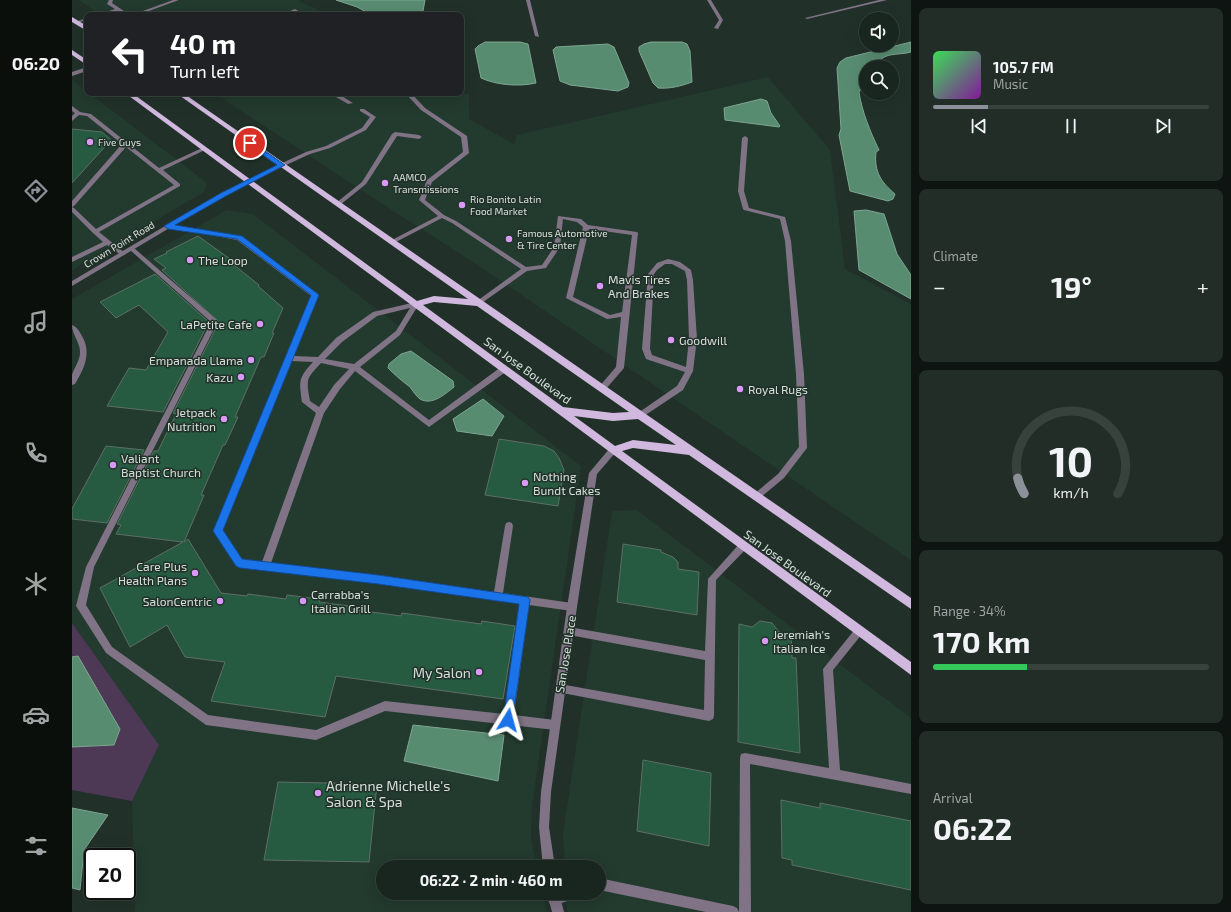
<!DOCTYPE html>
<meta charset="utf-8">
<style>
:root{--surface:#19251f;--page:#222d28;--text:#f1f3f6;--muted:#9fa5a4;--line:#37423d;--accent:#8c9099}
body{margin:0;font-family:"Exo 2",sans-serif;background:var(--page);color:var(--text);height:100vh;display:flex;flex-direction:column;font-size:15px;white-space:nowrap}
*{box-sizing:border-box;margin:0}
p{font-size:13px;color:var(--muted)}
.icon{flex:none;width:22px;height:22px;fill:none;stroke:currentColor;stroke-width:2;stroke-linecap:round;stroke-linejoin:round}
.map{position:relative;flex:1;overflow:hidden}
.details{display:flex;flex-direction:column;gap:8px;padding:8px;background:#0e1411;width:320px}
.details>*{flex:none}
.guide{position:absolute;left:12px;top:12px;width:380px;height:84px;border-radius:8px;box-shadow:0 4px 16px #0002,0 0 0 1px var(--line);background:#202124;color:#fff;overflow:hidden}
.buttons{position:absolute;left:787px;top:12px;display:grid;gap:8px}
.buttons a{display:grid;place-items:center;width:40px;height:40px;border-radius:50%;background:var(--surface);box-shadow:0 4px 16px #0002,0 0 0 1px var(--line);font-size:20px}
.speed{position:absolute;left:12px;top:848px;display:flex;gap:8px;font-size:20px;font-weight:700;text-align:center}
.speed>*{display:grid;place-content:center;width:52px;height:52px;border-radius:50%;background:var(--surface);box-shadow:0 4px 16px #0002,0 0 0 1px var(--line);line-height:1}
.speed .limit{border:2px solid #111;border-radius:6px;background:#fff;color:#111}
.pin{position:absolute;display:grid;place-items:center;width:34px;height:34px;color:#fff;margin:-17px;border:2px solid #fff;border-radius:50%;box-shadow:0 1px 4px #0007}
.me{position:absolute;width:44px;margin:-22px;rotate:8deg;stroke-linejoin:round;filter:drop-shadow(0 0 3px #0008)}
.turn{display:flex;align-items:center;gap:14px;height:84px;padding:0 20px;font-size:18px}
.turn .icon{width:52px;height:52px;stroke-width:2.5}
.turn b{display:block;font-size:28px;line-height:34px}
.big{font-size:30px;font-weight:700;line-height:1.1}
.details .widget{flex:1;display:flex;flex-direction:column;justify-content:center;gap:6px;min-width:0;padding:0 14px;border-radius:8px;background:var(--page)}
.details .dial{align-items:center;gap:0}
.dial svg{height:104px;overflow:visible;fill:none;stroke:var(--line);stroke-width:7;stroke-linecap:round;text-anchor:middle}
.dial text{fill:var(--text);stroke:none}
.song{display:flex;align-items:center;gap:12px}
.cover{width:48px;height:48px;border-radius:6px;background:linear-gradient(135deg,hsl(130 70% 55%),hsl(290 70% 35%))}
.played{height:4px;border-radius:2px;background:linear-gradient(90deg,var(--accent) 20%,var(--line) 20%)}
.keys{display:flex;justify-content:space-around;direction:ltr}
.heat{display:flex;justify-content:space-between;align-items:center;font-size:22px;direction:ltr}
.charge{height:6px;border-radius:3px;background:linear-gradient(90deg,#34c759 34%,var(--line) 0)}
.trip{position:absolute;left:304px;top:860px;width:230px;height:40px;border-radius:20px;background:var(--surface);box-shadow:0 4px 16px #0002,0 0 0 1px var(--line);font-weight:700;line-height:40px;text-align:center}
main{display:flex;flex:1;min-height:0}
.menu{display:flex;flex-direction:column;width:72px;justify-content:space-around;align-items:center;background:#0a0f0c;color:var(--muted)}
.menu .icon{width:28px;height:28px}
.menu .current{color:var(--accent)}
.menu b{font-size:18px;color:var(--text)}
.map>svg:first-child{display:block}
.built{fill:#233a2e}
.green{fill:#4d3956}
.water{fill:#588c71;stroke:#7ea590}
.building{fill:#265a41;stroke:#5e6f65}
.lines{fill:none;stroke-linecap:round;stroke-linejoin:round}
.service{fill:#7f7385;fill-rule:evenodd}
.minor{fill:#7f7385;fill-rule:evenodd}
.tertiary{fill:#7f7385;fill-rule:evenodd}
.primary{fill:#d1b8de;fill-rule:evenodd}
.route{fill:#1a73e8;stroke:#114b97}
.poi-dot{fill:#d99af7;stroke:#213129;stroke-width:1.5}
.labels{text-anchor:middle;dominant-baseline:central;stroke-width:3;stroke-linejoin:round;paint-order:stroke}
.far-poi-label{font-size:10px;fill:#d6e0da;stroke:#213129;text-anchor:start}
.far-street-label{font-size:10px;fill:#d6e0da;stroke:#213129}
.poi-label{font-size:12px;fill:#d6e0da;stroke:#213129;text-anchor:start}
.street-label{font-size:12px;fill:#d6e0da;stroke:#213129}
.near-poi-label{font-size:14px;fill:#d6e0da;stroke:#213129;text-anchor:end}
</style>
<main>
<nav class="menu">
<b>06:20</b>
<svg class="icon current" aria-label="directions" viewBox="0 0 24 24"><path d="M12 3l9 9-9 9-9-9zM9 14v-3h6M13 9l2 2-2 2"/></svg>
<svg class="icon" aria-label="music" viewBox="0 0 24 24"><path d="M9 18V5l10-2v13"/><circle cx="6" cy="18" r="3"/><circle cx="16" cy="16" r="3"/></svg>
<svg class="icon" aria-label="phone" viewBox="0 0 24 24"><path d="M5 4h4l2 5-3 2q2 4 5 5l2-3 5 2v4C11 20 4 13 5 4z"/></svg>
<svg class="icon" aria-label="climate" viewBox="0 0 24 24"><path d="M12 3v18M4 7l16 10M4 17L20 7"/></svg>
<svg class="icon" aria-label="car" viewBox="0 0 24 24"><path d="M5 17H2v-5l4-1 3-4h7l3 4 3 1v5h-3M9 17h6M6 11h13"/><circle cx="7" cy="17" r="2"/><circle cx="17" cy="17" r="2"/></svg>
<svg class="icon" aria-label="filters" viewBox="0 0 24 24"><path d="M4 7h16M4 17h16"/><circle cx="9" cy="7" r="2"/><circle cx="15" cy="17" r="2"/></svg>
</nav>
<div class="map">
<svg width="839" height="912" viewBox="0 0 839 912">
<rect width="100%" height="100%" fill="#213129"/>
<g class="built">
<path d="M7,0h219l29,15h-226z"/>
<path d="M696,77l62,73 15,119 66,35v256l-432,-294 -92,-59 -173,-114 255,1v25l45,25 3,-9z"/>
<path d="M0,80l135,103 -3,9 -132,78z"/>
<path d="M155,210l26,4 328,252 -49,340 -1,33 6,28h-154v26h160l4,19h-412l-3,-111 27,-56 -87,-122v-324z"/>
<path d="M565,510l274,208v194h-344l-1,-19h33v-26h-34l-2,-34 49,-322z"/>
</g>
<path class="green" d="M0,623l87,122 -27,56 -60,-11v-43l42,-2 -36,-89 -6,1z"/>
<g class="water">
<path d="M264,0h89l-2,11 -5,4h-46l-15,-8z"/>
<path d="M413,42h35l8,2 8,39c-17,4 -40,2 -55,-5l-6,-29 3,-3z"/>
<path d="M579,42h31l5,2 3,7 2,31c-11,4 -22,7 -34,6l-5,-5 -14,-32v-4l5,-3z"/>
<path d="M839,42v10c-14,4 -29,-1 -35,15h-10v15l-7,10c3,20 11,39 20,58l-3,2c-2,20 5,30 19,42l-2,5 -5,2 -38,-10 -11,-56 2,-6 -4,-61 3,-6 6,-4z"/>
<path d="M536,44l6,3 15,36 -1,4 -10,4 -48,-6 -10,-4 -7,-31 3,-3z"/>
<path d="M689,99l6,2 4,12 9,13 -1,1 -54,-7 -1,-12z"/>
<path d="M794,210l18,4 13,40 14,21v24l-52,-29 -5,-59z"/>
<path d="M339,351l42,30 1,6c-9,7 -22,19 -34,12 -4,-3 -7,-8 -10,-12 -8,-6 -15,-12 -22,-19l1,-4 12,-10z"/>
<path d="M411,399l21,17 -12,20 -35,-5 -4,-12z"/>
<path d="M6,656l42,73 -6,16 -42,2v-90z"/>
<path d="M341,725l91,10 -6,46 -94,-20z"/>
<path d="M0,808l36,7 -24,35 -4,40 -8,-2z"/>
</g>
<g class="building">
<path d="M0,129l30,3 9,8 -39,43z"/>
<path d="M126,236l39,28 -3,1 25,20 -1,1 25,22 -11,25h2l-10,24h-3l-26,60h3l-13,28h-2l-22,50h3l-20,47 4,-3 33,54 26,3 1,-2 38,5 1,-4 33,4 -1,3 38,5v3l44,6 1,-3 79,11 1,-3 33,5 -12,73 -167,-23 -11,41 -114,-16 14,-39 -40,-5 -18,-32 -37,22 -30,-59 83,-46 -67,-8 5,-9 -4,-1 37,-73h4l18,-37 -3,-1 46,-91 -57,-52 4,-2 -12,-9 13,-6 -1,-1z"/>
<path d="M83,274l54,48 -46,90 -56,-6 22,-38 17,2 22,-38 -29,-27 -23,13 -16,-16z"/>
<path d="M427,439l45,7 10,5 5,7 5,12 -6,36 -73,-11z"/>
<path d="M34,446l38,4 -37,73 -35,-4v-10z"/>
<path d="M551,544l38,6v2l12,5 5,5v7l21,3 -2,43 -80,-13z"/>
<path d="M688,621l12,2 7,9 12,2 1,24h4l4,95 -62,-11 1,-118 13,3z"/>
<path d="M571,760l68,13 -2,73 -72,-15z"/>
<path d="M206,782l99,2 -8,78 -105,-2z"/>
<path d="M709,800l39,8v-5l91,18v69l-119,-25v-5l-10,-2z"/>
</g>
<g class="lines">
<g class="service">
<path d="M37,0h4l-1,3 18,12h-5l-7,-4 -14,4h-7l18,-6 -8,-5z"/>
<path d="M101,0h6l-41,15h-6z"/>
<path d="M223,9l10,6h-5l-5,-3 -9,3h-6z"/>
<path d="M15,18v2l-10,3 -2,-1z"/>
<path d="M15,67v4l-15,5v-4z"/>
<path d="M333,93h6l14,15 42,28 2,17 -37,29 -7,18 19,15 12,6 70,46 16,-2 12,-18 4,-31 23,3 7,6 49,7 1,1 -14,135 -19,22 -3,1 -4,-3 18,-21 5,-50 -14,2 -41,-21 17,-71 -6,-5 -14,-3 -3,28 -14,21 -19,3 -48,34 -3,-2 1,-2 44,-32 -69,-46 -10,-5 -48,25h-4v-2l48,-25 -19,-16 8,-20 36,-28 -2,-15 -40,-27zM517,229l43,6 -10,77 -12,3 -37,-18z"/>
<path d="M264,95h4l13,8 -5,1 -12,-7z"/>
<path d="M0,106l8,6 11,2 68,54 43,-20 5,1 -44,21 17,14v2l-81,46 26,21v2h-4l-14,-10 -35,17v-5l31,-15 -10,-9 -21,-21v-5l2,1 22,21 78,-44 -48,-38 -52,59 -2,1v-6l50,-57 -35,-28 -8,-1 -7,6v-5l3,-3 -3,-2z"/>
<path d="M288,109h4l12,8 -10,13 -36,18 -20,6 -26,12h-4v-2l26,-12 20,-6 36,-18 8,-11 -10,-6z"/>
<path d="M323,132l24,3 3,2 -3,2 -22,-3 -31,48 -26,21h-4v-2l26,-21 30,-48z"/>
<path d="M673,136l3,2 -4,53 5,17 36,9 6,24 13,133 3,74 -23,30 -24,20h-6l-1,-2 1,-2 24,-20 21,-27 -3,-73 -11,-133 -5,-22 -36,-9 -1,-1 -5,-18 4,-53z"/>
<path d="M96,224l73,13 76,56 1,2 -24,61 24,1 18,-19 37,-26 43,-10h2l1,2 -19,31 -40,32 69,53 72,-53h6l1,2 -1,2 -78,56 -74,-56 -15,18 -16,24 -53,150 107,12 116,17 11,-66 1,-3 3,-1 3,1 1,3 -10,67 69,10 3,1 2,3 -2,3 -3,1 -43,-6 -15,110 41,5 4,1 1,4 -1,4 -4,1 -170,-19 -69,29 -110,-15 -100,-72 -30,-47 10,-39 125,-245 -81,-72 -1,-1 3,-2 2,1 84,73 -124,246 -8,38 26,42 96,68 108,15 69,-29 119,13 16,-110 -142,-21 -142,-17 -22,-35 97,-235 -74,-56 -71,-13v-2zM338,308l-14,23 -42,33 -29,-5 17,-17 35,-26zM220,361l21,1c-15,16 -14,19 -11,40l14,11 -54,149 -20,-3 -20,-28zM249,363l28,6 -15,16 -15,22 -9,-6c-4,-22 -4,-22 11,-38z"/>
<path d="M596,259l12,3 11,8 2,10 4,59 -4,32 -10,19 -42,28 -3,-1 -1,-2 1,-2 39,-27 8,-14 -39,-13 -4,-10 6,-75 9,-11zM593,264h7l13,7 2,9 2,59 -3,28 -34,-12 -2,-6 4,-75 3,-4z"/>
<path d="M671,542l3,1 1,3 -1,3 -30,31 -2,136 -1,3 -4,2 -152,-29 -2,-3 2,-3 3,-2 144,26 1,-50 -136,-25 -3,-1 -2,-3 2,-3 3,-1 136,24 3,-72 32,-36z"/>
<path d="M787,627l3,1 2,3 -2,3 -29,36 7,100 71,14v10l-161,-30 1,148h-12l1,-154 1,-4 4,-1 84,15 -6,-99 33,-41z"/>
<path d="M527,878l134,28 4,2 2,4h-33l-107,-22z"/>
<path d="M486,893h22l-2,4 -24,9 -4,-2 -2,-4 2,-4z"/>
</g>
<g class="minor">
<path d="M454,0h4l9,37 -4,-1z"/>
<path d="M635,0h4l12,20 -5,9 -4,-1 5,-8z"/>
<path d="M807,0h8l-80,19 -2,-1z"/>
<path d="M0,325c5,2 8,7 10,11 10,17 2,33 -7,48l-3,1c0,-3 0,-7 0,-10 2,-7 7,-13 8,-21 1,-11 -8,-19 -8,-29z"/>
<path d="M541,447l3,1 1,2 -1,2 -19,22 -20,133 -26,185 -2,35 6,40h-12l-4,-40 2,-35 26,-185 22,-134 21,-25z"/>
<path d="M475,893h12l5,19h-12z"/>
</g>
<path class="tertiary" d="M210,163l2,1v2l-59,29 -153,91v-5l149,-88z"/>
<g class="primary">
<path d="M0,17l15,9v5l-15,-9z"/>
<path d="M0,50l15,10v5l-15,-10z"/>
<path d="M53,93h7l285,208 17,-5 34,3 -292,-206h7l728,505v11l-222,-154 -56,-7 -11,3 289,211v13zM362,302l43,4 152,106 -16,1 -50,-6 -140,-102zM502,416l39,5 25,-2 38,26 -43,-5 -18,6z"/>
</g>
</g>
<path class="route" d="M175,142h5l33,23 -59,31 -51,29 67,11 77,59 -96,235 19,29 136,16 150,22 2,3 -18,124 -4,2 -4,-2 -1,-4 16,-116 -141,-20 -138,-16 -4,-2 -23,-35 98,-236 -74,-56 -69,-10 -4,-3 57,-33 56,-28 -30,-21z"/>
<g class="poi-dot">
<circle cx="18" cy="142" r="4"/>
<circle cx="313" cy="183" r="4"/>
<circle cx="390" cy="205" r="4"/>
<circle cx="437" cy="239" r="4"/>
<circle cx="118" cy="260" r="4"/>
<circle cx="528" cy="286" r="4"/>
<circle cx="188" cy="324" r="4"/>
<circle cx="599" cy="340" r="4"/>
<circle cx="179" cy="360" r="4"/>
<circle cx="169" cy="377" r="4"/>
<circle cx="668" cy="389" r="4"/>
<circle cx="152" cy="419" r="4"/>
<circle cx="41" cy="465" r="4"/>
<circle cx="453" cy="483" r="4"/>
<circle cx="123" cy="573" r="4"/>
<circle cx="148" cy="601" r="4"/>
<circle cx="231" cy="601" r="4"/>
<circle cx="693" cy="641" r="4"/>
<circle cx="407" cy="672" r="4"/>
<circle cx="246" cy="793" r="4"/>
</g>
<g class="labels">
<g class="far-poi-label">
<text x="26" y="142">Five Guys</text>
<text x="321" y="177">AAMCO<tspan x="321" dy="12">Transmissions</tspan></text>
<text x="398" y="199">Rio Bonito Latin<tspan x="398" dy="12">Food Market</tspan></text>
<text x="445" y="233">Famous Automotive<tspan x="445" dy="12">&amp; Tire Center</tspan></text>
</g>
<g class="far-street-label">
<text transform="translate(47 244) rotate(-31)">Crown Point Road</text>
</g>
<g class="poi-label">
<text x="126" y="260">The Loop</text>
<text x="536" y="279">Mavis Tires<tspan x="536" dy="14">And Brakes</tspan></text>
<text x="180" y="324" text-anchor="end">LaPetite Cafe</text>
<text x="607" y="340">Goodwill</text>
<text x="171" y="360" text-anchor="end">Empanada Llama</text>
<text x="161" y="377" text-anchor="end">Kazu</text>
<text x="676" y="389">Royal Rugs</text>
<text x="144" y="412" text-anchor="end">Jetpack<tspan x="144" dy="14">Nutrition</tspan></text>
<text x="49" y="458">Valiant<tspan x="49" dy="14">Baptist Church</tspan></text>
<text x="461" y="476">Nothing<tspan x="461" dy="14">Bundt Cakes</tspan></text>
<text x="115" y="566" text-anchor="end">Care Plus<tspan x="115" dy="14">Health Plans</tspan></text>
<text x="239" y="594">Carrabba's<tspan x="239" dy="14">Italian Grill</tspan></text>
<text x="140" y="601" text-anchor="end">SalonCentric</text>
<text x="701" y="634">Jeremiah's<tspan x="701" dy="14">Italian Ice</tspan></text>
</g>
<g class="street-label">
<text transform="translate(456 370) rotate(36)">San Jose Boulevard</text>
<text transform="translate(716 563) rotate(36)">San Jose Boulevard</text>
<text transform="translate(493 654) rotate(-81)">San Jose Place</text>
</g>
<g class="near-poi-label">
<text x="399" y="672">My Salon</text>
<text x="254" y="785" text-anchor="start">Adrienne Michelle's<tspan x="254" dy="16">Salon &amp; Spa</tspan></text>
</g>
</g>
</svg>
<div class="buttons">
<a><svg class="icon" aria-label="sound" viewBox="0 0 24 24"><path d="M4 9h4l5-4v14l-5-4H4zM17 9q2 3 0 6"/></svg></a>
<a><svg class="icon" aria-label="search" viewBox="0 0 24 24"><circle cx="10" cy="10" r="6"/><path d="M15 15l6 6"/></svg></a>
</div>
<div class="speed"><div class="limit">20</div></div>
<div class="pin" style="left:178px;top:143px;background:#d93025"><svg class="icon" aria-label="arrive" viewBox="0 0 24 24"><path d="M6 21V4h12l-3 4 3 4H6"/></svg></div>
<svg class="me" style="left:436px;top:720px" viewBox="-20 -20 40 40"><path d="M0-17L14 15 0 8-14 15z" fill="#1a73e8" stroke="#fff" stroke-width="4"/></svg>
<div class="trip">06:22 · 2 min · 460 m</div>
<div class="guide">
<div class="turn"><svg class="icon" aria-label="left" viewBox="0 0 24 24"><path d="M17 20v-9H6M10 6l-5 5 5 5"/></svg><div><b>40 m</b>Turn left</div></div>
</div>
</div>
<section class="details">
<div class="widget">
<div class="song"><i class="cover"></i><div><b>105.7 FM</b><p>Music</p></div></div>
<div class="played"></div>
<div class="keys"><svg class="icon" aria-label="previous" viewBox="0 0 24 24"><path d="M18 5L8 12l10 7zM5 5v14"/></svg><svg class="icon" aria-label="pause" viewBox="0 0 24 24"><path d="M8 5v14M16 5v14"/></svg><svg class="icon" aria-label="next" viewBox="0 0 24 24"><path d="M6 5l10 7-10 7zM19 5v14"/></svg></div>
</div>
<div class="widget"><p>Climate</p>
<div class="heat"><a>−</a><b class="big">19°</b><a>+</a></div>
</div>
<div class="widget dial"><svg viewBox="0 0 100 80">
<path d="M14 69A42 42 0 1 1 86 69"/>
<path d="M14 69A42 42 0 0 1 9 57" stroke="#8c9099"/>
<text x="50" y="56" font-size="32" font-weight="700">10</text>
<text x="50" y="72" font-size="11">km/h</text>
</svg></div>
<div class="widget"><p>Range · 34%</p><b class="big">170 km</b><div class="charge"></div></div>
<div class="widget"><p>Arrival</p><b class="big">06:22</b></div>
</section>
</main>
